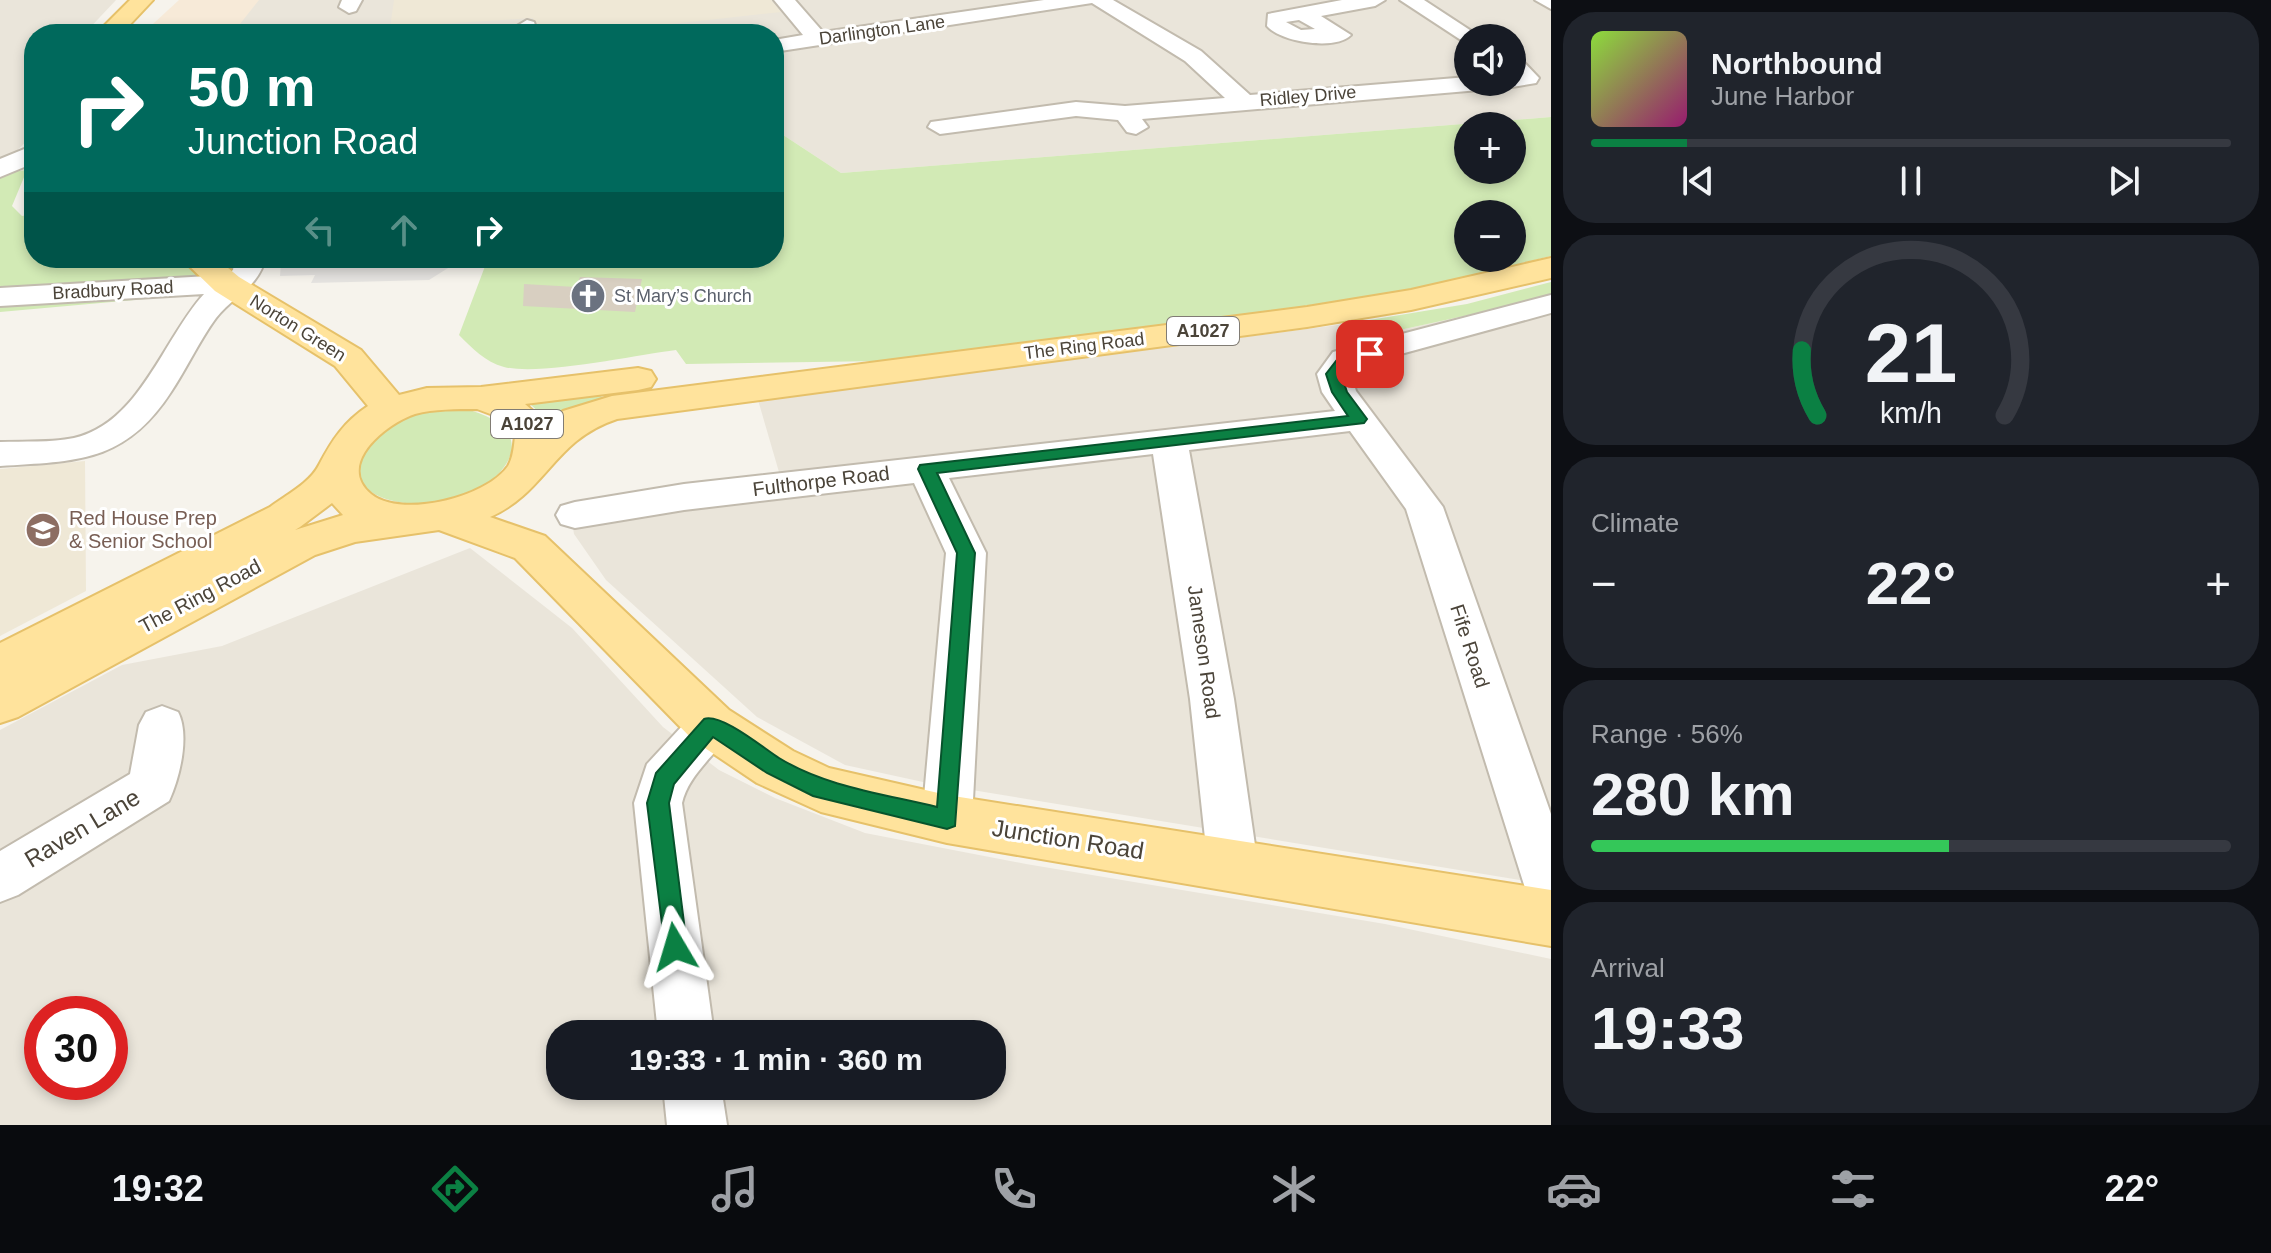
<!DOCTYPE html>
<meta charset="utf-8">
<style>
:root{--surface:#171b24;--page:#20242c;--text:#f1f3f6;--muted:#9ea1a6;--line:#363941;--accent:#0b8043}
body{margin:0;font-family:Helvetica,sans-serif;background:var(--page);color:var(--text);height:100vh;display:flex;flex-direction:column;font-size:30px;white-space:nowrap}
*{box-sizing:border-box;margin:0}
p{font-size:26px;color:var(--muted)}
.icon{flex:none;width:44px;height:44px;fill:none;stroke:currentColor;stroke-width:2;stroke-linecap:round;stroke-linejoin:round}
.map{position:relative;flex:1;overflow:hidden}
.panel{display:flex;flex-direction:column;gap:12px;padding:12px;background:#0d0f14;width:720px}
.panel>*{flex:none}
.top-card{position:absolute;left:24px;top:24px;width:760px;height:244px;border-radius:32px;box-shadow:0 4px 12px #0003;background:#00695c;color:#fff;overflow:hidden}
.fabs{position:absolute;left:1454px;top:24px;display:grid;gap:16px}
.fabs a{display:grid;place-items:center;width:72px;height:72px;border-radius:50%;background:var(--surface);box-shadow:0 4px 12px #0003;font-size:40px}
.speed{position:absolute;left:24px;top:996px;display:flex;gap:16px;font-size:40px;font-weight:700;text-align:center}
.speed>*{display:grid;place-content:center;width:104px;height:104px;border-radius:50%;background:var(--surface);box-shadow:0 4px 12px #0003;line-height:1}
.speed .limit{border:12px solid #d22;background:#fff;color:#111}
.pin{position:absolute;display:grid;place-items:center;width:68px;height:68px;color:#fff;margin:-34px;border-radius:16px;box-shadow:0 4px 12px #0006}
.me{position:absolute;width:88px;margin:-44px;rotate:353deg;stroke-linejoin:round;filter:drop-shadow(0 0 6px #0008)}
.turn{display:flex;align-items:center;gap:28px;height:168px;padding:0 32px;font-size:36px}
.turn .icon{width:104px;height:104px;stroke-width:2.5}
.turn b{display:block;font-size:56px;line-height:68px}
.lanes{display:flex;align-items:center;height:76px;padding:0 32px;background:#0003;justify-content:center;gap:40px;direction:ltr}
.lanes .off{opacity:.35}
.big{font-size:60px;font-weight:700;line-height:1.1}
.panel .card{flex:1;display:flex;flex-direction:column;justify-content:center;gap:12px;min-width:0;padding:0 28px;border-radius:32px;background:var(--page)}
.panel .dial{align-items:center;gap:0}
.dial svg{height:208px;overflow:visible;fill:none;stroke:var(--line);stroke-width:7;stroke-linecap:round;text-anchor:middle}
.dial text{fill:var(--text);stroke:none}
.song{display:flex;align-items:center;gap:24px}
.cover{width:96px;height:96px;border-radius:12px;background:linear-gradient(135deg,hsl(90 70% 55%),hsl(320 70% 35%))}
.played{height:8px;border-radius:4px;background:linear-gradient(90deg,var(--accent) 15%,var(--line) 15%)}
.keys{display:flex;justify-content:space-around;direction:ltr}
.heat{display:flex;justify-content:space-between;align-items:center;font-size:44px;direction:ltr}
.charge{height:12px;border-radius:6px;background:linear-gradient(90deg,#34c759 56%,var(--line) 0)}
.trip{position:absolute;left:546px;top:1020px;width:460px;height:80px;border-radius:32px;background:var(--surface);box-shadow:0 4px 12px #0003;font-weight:700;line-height:80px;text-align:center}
.dock{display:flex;height:128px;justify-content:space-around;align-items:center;background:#090b0e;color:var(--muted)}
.dock .icon{width:56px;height:56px}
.dock .selected{color:var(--accent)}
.dock b{font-size:36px;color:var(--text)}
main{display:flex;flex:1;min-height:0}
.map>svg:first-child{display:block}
.residential{fill:#eae5da;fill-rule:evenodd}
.commercial{fill:#f7ead8}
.education{fill:#efe8d6}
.green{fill:#d2eab5;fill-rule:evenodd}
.parking{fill:#e5e3e0}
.building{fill:#d8cfc1}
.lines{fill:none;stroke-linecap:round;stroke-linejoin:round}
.minor-casing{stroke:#c2bbae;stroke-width:4}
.major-casing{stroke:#e6c16a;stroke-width:4}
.minor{fill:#fff;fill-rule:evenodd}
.major{fill:#ffe39c;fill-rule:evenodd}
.route{fill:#0b8043;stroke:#07532c;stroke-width:2}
.labels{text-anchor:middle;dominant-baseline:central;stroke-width:6;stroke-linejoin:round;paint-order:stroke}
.far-street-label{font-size:18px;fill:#4b4439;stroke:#fff}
.far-worship-label{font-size:18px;fill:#5b616d;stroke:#fff;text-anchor:start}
.shield{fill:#fff;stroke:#817c74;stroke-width:2}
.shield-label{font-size:18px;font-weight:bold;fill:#4b4439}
.street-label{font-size:20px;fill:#4b4439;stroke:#fff}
.education-label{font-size:20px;fill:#785e54;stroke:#fff;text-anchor:start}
.near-street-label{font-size:24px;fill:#4b4439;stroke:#fff}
</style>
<main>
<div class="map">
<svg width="1551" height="1125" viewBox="0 0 1551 1125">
<rect width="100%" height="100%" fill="#f6f3ec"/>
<g class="residential">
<path d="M0,0h116l-32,34h-50v100l-26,25 -8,1z"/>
<path d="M252,0h1299v117l-710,56 -67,-44v-95h-542zM1468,38h44v44h-44z"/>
<path d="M1551,297v588l-628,-103 -78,-17 -88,-48 -151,-137 -32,-46 -5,-31 212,-24 -23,-79 587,-76 18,14z"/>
<path d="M470,548l102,80 91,99 56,43 56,28 90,35 161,31 359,60 166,35v166h-1551v-395l122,-65 100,-19zM42,1014h68v68h-68zM560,1034h432v52h-432z"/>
</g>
<path class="commercial" d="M179,0h80l-27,34h-90z"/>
<g class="education">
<path d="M394,0h377l10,12 -200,22h-47l-1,-16 -143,9z"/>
<path d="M85,461l1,130 -86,45v-167z"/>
</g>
<g class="green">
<path d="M1551,117v139l-128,31 -194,31 -347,43 -196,3 -10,-14c-41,5 -136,26 -172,17 -19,-5 -32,-19 -45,-32l28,-74 287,-3v-129l67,44zM1468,126h44v44h-44zM1468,214h44v44h-44z"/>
<path d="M27,170l-15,36 10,10 12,-2v44h232l-3,7 -73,30 -190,17v-139z"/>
<path d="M1551,282v15l-188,41 -18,-14 122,-20z"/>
<path d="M599,392l4,7 -57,20 -18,-17z"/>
<path d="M460,408c28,5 69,24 44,59 -46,64 -198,39 -127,-30 23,-23 51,-28 83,-29z"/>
</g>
<path class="parking" d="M380,258h84l-35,22 -118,3 4,-8 -35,1 1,-13z"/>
<path class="building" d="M580,277l62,2 -7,33 -112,-6 1,-22 52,3z"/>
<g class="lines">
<defs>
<g id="minor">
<path d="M342,0h20l-6,11 -7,2 -10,-6z"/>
<path d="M774,0h21l28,32 221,-32h69l88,51 49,44 218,-18v5h44v-26l8,2 19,20 -3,5 -24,4 -10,-5 -11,7 -349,30 6,8 -12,7 -9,-2 -9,-12 -42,-4 -136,18 -12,-7 3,-5 145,-20 49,4 100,-8 -40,-37 -93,-58 -318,49v-12l29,-5z"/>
<path d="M1342,0h43l-10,6 -54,10 30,19c-15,16 -71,7 -84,-9l1,-12zM1299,20l16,9 -14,1 -15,-8z"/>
<path d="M1400,0h24l58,38h-14v6l-4,-2z"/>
<path d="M1535,0h16v9z"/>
<path d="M527,20l7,2 4,12h-20l-1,-8z"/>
<path d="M34,145v18l-34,14v-18z"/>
<path d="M235,258h30c-5,28 -32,38 -49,60 -17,23 -29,50 -45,74 -46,71 -94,69 -171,74v-24c24,-1 50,1 74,-4 66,-15 89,-99 130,-144l-204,12v-18l226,-13 7,-5z"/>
<path d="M1551,295v18l-194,53 -6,8 5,17 87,116 108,307v98l-18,-7 -8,-17 -119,-379 -56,-78 -161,19 45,249 24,167 -7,16 -18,7 -18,-7 -7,-16 -18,-167 -37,-245 -204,24 37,75 -14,266 -8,15 -17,7 -17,-7 -8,-15 24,-266 -32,-70 -230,27 -109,18 -14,-4 -5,-9 5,-9 14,-4 109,-18 651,-73 -13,-19 -5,-18 16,-22z"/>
<path d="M162,706l16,6c12,23 2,65 -9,89l-151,94 -18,7v-51l130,-77 9,-49 7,-13z"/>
<path d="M711,706l16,6 7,13c-14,28 -45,47 -52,78l32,231h-56l-24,-231 13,-39 48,-52z"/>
<path d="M663,1086h58l6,39h-60z"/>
</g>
<g id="major">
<path d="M130,0h23l-32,34h-25z"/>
<path d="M181,258h35l23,19 122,73 38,45 28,-7 54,-1 157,-19 13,3 5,8 -5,8 -13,3 -113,14 23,20 15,-13 49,-15 695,-89 104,-17 140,-32v20l-140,32 -104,17 -690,92c-64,21 -70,73 -127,98l55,19 184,174 64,41 36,17 118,27 604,95v56l-604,-103 -126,-31 -64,-29 -64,-43 -178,-182 -76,-28 -84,12 -40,13 -297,162 -18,6v-80l270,-136c16,-12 40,-24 49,-42 13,-25 25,-43 49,-59l-33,-40 -120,-75zM477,409l16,6 22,21c-1,10 -2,22 -7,30 -21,31 -106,53 -137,28 -36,-30 16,-71 44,-80 20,-5 41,-5 62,-5zM332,503l11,12 -48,15 5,-3z"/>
</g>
</defs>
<use href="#minor" class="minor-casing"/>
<use href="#major" class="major-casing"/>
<use href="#minor" class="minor"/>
<use href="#major" class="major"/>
</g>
<path class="route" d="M1370,349l7,5 -2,3 -24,5 -10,12 6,18 20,27 -3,4 -427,50 38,80 -20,273 -8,3 -134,-33 -46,-23 -54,-36 -39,47 -5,19 18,144 -3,9 -9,3 -9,-3 -19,-153 9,-30 48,-54c17,-6 58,28 75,39 47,29 105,36 158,49l20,-254 -39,-84 2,-4 428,-49 -16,-24 -6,-18 14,-18z"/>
<defs>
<symbol id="church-disc" viewBox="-11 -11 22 22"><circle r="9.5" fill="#6b7280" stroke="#fff"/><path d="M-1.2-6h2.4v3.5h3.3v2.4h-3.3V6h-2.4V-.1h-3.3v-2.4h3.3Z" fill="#fff"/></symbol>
<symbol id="school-disc" viewBox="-11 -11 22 22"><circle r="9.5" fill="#8d6e63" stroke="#fff"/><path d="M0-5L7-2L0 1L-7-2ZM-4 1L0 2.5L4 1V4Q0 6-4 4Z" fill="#fff"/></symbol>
</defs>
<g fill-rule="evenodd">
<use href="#church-disc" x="568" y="276" width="40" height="40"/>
<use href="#school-disc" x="23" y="510" width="40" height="40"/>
</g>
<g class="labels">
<g class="far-street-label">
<text transform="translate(882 30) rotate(-8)">Darlington Lane</text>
<text transform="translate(1308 96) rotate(-5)">Ridley Drive</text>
<text transform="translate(113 290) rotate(-3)">Bradbury Road</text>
<text transform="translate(298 328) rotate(32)">Norton Green</text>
<text transform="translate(1084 346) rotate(-7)">The Ring Road</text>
</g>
<g class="far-worship-label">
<text x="614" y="296">St Mary’s Church</text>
</g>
<g class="shield">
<rect x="1167" y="317" width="72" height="28" rx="6"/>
<rect x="491" y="410" width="72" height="28" rx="6"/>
</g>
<g class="shield-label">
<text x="1203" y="331">A1027</text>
<text x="527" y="424">A1027</text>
</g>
<g class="street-label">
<text transform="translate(821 481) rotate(-7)">Fulthorpe Road</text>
<text transform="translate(200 596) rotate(-28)">The Ring Road</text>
<text transform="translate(1470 646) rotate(72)">Fife Road</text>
<text transform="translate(1204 652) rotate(82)">Jameson Road</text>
</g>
<g class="education-label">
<text x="69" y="518">Red House Prep<tspan x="69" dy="23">&amp; Senior School</tspan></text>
</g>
<g class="near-street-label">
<text transform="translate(82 828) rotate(-31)">Raven Lane</text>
<text transform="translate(1068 839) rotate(9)">Junction Road</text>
</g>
</g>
</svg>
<div class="fabs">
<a><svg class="icon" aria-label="sound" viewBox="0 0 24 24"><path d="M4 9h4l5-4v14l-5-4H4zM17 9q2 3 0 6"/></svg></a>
<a>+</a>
<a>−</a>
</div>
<div class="speed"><div class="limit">30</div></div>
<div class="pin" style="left:1370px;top:354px;background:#d93025"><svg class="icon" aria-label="arrive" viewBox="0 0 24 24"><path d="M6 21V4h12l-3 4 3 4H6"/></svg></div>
<svg class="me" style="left:675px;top:947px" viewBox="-20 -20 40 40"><path d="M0-17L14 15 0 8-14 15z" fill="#0b8043" stroke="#fff" stroke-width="4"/></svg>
<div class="trip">19:33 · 1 min · 360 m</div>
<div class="top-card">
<div class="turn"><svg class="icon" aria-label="right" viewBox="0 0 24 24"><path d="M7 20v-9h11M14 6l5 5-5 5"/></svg><div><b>50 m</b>Junction Road</div></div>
<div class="lanes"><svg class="icon off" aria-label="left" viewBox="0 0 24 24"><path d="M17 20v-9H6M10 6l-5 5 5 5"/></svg><svg class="icon off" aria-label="ahead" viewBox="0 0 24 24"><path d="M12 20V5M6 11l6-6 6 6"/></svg><svg class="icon" aria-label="right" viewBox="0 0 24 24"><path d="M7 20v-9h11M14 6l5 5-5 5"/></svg></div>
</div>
</div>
<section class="panel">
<div class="card">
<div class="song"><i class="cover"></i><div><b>Northbound</b><p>June Harbor</p></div></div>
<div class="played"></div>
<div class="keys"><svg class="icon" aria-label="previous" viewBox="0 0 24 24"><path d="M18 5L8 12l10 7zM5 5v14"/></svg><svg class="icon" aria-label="pause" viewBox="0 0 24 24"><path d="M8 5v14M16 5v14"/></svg><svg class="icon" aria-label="next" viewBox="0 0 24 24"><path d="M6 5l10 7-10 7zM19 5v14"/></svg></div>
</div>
<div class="card dial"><svg viewBox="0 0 100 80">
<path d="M14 69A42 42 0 1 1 86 69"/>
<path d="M14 69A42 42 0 0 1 8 44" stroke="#0b8043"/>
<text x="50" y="56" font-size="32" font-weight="700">21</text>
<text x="50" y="72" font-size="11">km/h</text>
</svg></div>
<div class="card"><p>Climate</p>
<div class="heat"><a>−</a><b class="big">22°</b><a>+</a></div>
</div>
<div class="card"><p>Range · 56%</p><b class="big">280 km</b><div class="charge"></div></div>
<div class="card"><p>Arrival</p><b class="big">19:33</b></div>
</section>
</main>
<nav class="dock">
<b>19:32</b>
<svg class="icon selected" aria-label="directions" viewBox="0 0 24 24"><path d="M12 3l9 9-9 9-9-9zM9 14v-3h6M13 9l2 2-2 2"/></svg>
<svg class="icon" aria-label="music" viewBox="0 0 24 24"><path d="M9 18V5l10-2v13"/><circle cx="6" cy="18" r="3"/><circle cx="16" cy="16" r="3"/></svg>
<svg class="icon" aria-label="phone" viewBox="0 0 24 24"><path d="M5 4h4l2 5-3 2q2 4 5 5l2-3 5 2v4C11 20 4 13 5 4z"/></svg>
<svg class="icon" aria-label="climate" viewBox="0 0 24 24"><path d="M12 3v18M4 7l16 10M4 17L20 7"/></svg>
<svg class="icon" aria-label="car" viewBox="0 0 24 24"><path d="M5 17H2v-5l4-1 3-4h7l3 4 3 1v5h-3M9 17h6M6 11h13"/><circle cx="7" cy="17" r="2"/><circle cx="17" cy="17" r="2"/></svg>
<svg class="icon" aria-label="filters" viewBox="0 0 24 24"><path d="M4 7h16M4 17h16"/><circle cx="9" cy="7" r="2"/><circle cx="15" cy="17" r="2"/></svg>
<b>22°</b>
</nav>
